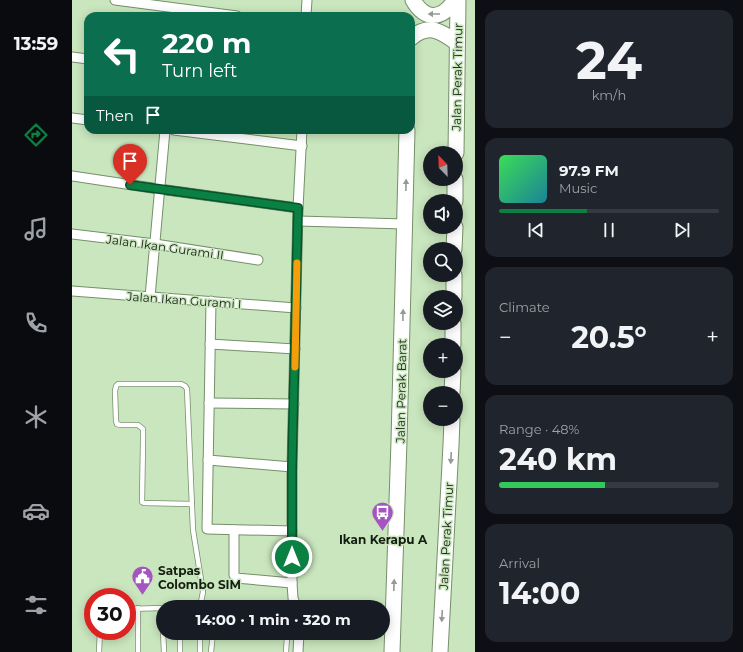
<!DOCTYPE html>
<meta charset="utf-8">
<style>
:root{--surface:#171b24;--page:#20242c;--text:#f1f3f6;--muted:#9ea1a6;--line:#363941;--accent:#0b8043}
body{margin:0;font-family:Montserrat,sans-serif;background:var(--page);color:var(--text);height:100vh;display:flex;flex-direction:column;font-size:15px;white-space:nowrap}
*{box-sizing:border-box;margin:0}
p{font-size:13px;color:var(--muted)}
.icon{flex:none;width:22px;height:22px;fill:none;stroke:currentColor;stroke-width:2;stroke-linecap:round;stroke-linejoin:round}
.map{position:relative;flex:1;overflow:hidden}
.details{display:flex;flex-direction:column;gap:10px;padding:10px;background:#0d0f14;width:268px}
.details>*{flex:none}
.banner{position:absolute;left:12px;top:12px;width:331px;height:122px;border-radius:12px;box-shadow:0 2px 10px #0003;background:#0b6e4f;color:#fff;overflow:hidden}
.needle{width:26px;rotate:337deg}
.controls{position:absolute;left:351px;top:146px;display:grid;gap:8px}
.controls a{display:grid;place-items:center;width:40px;height:40px;border-radius:50%;background:var(--surface);box-shadow:0 2px 10px #0003;font-size:20px}
.speed{position:absolute;left:12px;top:588px;display:flex;gap:8px;font-size:20px;font-weight:700;text-align:center}
.speed>*{display:grid;place-content:center;width:52px;height:52px;border-radius:50%;background:var(--surface);box-shadow:0 2px 10px #0003;line-height:1}
.speed .limit{border:6px solid #d22;background:#fff;color:#111}
.pin{position:absolute;display:grid;place-items:center;width:34px;height:34px;color:#fff;margin:-41px -17px;border-radius:50% 50% 50% 0;rotate:-45deg;box-shadow:0 0 4px #0007}
.pin .icon{rotate:45deg}
.me{position:absolute;width:44px;margin:-22px;rotate:0deg;stroke-linejoin:round;filter:drop-shadow(0 0 3px #0008)}
.turn{display:flex;align-items:center;gap:14px;height:84px;padding:0 12px;font-size:18px}
.turn .icon{width:52px;height:52px;stroke-width:2.5}
.turn b{display:block;font-size:28px;line-height:34px}
.then{display:flex;align-items:center;height:38px;padding:0 12px;background:#0003;gap:8px;font-size:15px}
.big{font-size:30px;font-weight:700;line-height:1.1}
.details .card{flex:1;display:flex;flex-direction:column;justify-content:center;gap:6px;min-width:0;padding:0 14px;border-radius:12px;background:var(--page)}
.details .dial{align-items:center;gap:0}
.dial b{font-size:52px;line-height:1}
.song{display:flex;align-items:center;gap:12px}
.cover{width:48px;height:48px;border-radius:6px;background:linear-gradient(135deg,hsl(130 70% 55%),hsl(190 70% 35%))}
.played{height:4px;border-radius:2px;background:linear-gradient(90deg,var(--accent) 40%,var(--line) 40%)}
.keys{display:flex;justify-content:space-around;direction:ltr}
.heat{display:flex;justify-content:space-between;align-items:center;font-size:22px;direction:ltr}
.charge{height:6px;border-radius:3px;background:linear-gradient(90deg,#34c759 48%,var(--line) 0)}
.trip{position:absolute;left:84px;top:600px;width:234px;height:40px;border-radius:20px;background:var(--surface);box-shadow:0 2px 10px #0003;font-weight:700;line-height:40px;text-align:center}
main{display:flex;flex:1;min-height:0}
.dock{display:flex;flex-direction:column;width:72px;justify-content:space-around;align-items:center;background:#090b0e;color:var(--muted)}
.dock .icon{width:28px;height:28px}
.dock .selected{color:var(--accent)}
.dock b{font-size:18px;color:var(--text)}
.map>svg:first-child{display:block}
.lines{fill:none;stroke-linecap:round;stroke-linejoin:round}
.service-casing{stroke:#758f6a;stroke-width:6}
.minor-casing{stroke:#758f6a;stroke-width:11}
.trunk-casing{stroke:#758f6a;stroke-width:17}
.service{stroke:#fff;stroke-width:4.5}
.minor{stroke:#fff;stroke-width:9}
.trunk{stroke:#fff;stroke-width:15}
.oneway{fill:#959a93}
.route-casing{stroke:#07532c;stroke-width:10}
.route{stroke:#0b8043;stroke-width:7}
.slow{stroke:#f59e0b;stroke-width:7}
.labels{text-anchor:middle;dominant-baseline:central;stroke-width:3;stroke-linejoin:round;paint-order:stroke}
.street-label{font-size:12px;fill:#141e10;stroke:#c9e6be}
.poi-label{font-size:12px;font-weight:bold;fill:#141e10;stroke:#c9e6be}
</style>
<main>
<nav class="dock">
<b>13:59</b>
<svg class="icon selected" aria-label="directions" viewBox="0 0 24 24"><path d="M12 3l9 9-9 9-9-9zM9 14v-3h6M13 9l2 2-2 2"/></svg>
<svg class="icon" aria-label="music" viewBox="0 0 24 24"><path d="M9 18V5l10-2v13"/><circle cx="6" cy="18" r="3"/><circle cx="16" cy="16" r="3"/></svg>
<svg class="icon" aria-label="phone" viewBox="0 0 24 24"><path d="M5 4h4l2 5-3 2q2 4 5 5l2-3 5 2v4C11 20 4 13 5 4z"/></svg>
<svg class="icon" aria-label="climate" viewBox="0 0 24 24"><path d="M12 3v18M4 7l16 10M4 17L20 7"/></svg>
<svg class="icon" aria-label="car" viewBox="0 0 24 24"><path d="M5 17H2v-5l4-1 3-4h7l3 4 3 1v5h-3M9 17h6M6 11h13"/><circle cx="7" cy="17" r="2"/><circle cx="17" cy="17" r="2"/></svg>
<svg class="icon" aria-label="filters" viewBox="0 0 24 24"><path d="M4 7h16M4 17h16"/><circle cx="9" cy="7" r="2"/><circle cx="15" cy="17" r="2"/></svg>
</nav>
<div class="map">
<svg width="403" height="652" viewBox="0 0 403 652">
<rect width="100%" height="100%" fill="#c9e6be"/>
<g class="lines">
<defs>
<g id="service">
<path d="M120,504l-48,-1 -2,-1 1,-60v-13l-5,-4h-18l-3,-1 -1,-3 -1,-30 1,-5 2,-2h63l4,2 2,3 6,141 10,62 -3,15"/>
<path d="M90,608l2,44"/>
<path d="M55,609l36,-1"/>
<path d="M108,633v19"/>
<path d="M128,633v19"/>
<path d="M212,633l3,4 -1,15"/>
<path d="M27,652l1,-21"/>
<path d="M66,652v-44"/>
<path d="M139,652l2,-19"/>
</g>
<g id="minor">
<path d="M43,0l122,16"/>
<path d="M234,16l1,-16"/>
<path d="M0,57l16,2"/>
<path d="M0,118l16,2"/>
<path d="M102,130l128,16"/>
<path d="M0,176l87,13 139,19"/>
<path d="M226,221l107,3"/>
<path d="M0,234l83,10 103,16"/>
<path d="M0,291l224,17"/>
<path d="M78,297l15,-167"/>
<path d="M139,301l-4,228 85,2"/>
<path d="M138,344l85,5"/>
<path d="M137,403l85,1"/>
<path d="M136,460l84,7"/>
<path d="M162,530v45l2,3 56,5"/>
<path d="M224,607l-3,-9 -1,-15v-116l6,-259 4,-78"/>
<path d="M226,652l1,-19"/>
</g>
<g id="trunk">
<path d="M341,0c12,21 29,20 42,0"/>
<path d="M339,38c18,-15 30,-7 46,5"/>
<path d="M384,153l2,-153"/>
<path d="M383,201v-22"/>
<path d="M382,249l1,-22"/>
<path d="M382,297v-22"/>
<path d="M381,345v-22"/>
<path d="M380,393l1,-22"/>
<path d="M320,652l7,-211 8,-311"/>
<path d="M368,652l11,-207 1,-26"/>
</g>
</defs>
<use href="#service" class="service-casing"/>
<use href="#minor" class="minor-casing"/>
<use href="#trunk" class="trunk-casing"/>
<use href="#service" class="service"/>
<use href="#minor" class="minor"/>
<use href="#trunk" class="trunk"/>
</g>
<defs><path id="oneway-solid" d="M-6-.8H1V-3.2L6.5 0L1 3.2V.8H-6Z"/></defs>
<g class="oneway">
<use href="#oneway-solid" transform="translate(362 14) rotate(180)"/>
<use href="#oneway-solid" transform="translate(334 185) rotate(-89)"/>
<use href="#oneway-solid" transform="translate(331 315) rotate(-89)"/>
<use href="#oneway-solid" transform="translate(379 458) rotate(93)"/>
<use href="#oneway-solid" transform="translate(322 585) rotate(-88)"/>
<use href="#oneway-solid" transform="translate(370 616) rotate(93)"/>
</g>
<g class="lines">
<defs>
<path id="route" d="M58,185l168,23 -6,259v90"/>
</defs>
<use href="#route" class="route-casing"/>
<use href="#route" class="route"/>
<path class="slow" d="M223,367l2,-104"/>
</g>
<defs>
<symbol id="bus-pin" viewBox="-11 -11 22 30"><path d="M0 17L-7.5 6A9.5 9.5 0 1 1 7.5 6Z" fill="#a754c3" stroke="#c9e6be"/><path d="M-5-6H5V4H4V6H2V4H-2V6H-4V4H-5ZM-3.5-4V0h7V-4ZM-3.5 1.2v1.5H-2V1.2ZM2 1.2v1.5H3.5V1.2Z" fill="#fff"/></symbol>
<symbol id="civic-pin" viewBox="-11 -11 22 30"><path d="M0 17L-7.5 6A9.5 9.5 0 1 1 7.5 6Z" fill="#a754c3" stroke="#c9e6be"/><path d="M-.6-6.5H3V-4.5H.6V-3L4-1V1h2V6H-6V1h2V-1L-.6-3ZM-1.2 2.5V6h2.4V2.5Z" fill="#fff"/></symbol>
</defs>
<g fill-rule="evenodd">
<use href="#bus-pin" x="298" y="500" width="25" height="34"/>
<use href="#civic-pin" x="58" y="564" width="25" height="34"/>
</g>
<g class="labels">
<g class="street-label">
<text transform="translate(385 77) rotate(-89)">Jalan Perak Timur</text>
<text transform="translate(93 247) rotate(8)">Jalan Ikan Gurami II</text>
<text transform="translate(112 300) rotate(4)">Jalan Ikan Gurami I</text>
<text transform="translate(329 391) rotate(-89)">Jalan Perak Barat</text>
<text transform="translate(374 536) rotate(-87)">Jalan Perak Timur</text>
</g>
<g class="poi-label">
<text x="311" y="539">Ikan Kerapu A</text>
<text x="86" y="570" text-anchor="start">Satpas<tspan x="86" dy="14">Colombo SIM</tspan></text>
</g>
</g>
</svg>
<div class="controls">
<a><svg class="needle" viewBox="-14 -14 28 28"><path d="M0-13l5 13h-10z" fill="#e53935"/><path d="M0 13l5-13h-10z" fill="#9ea1a6"/></svg></a>
<a><svg class="icon" aria-label="sound" viewBox="0 0 24 24"><path d="M4 9h4l5-4v14l-5-4H4zM17 9q2 3 0 6"/></svg></a>
<a><svg class="icon" aria-label="search" viewBox="0 0 24 24"><circle cx="10" cy="10" r="6"/><path d="M15 15l6 6"/></svg></a>
<a><svg class="icon" aria-label="layers" viewBox="0 0 24 24"><path d="M12 4l9 5-9 5-9-5zM3 14l9 5 9-5"/></svg></a>
<a>+</a>
<a>−</a>
</div>
<div class="speed"><div class="limit">30</div></div>
<div class="pin" style="left:58px;top:185px;background:#d93025"><svg class="icon" aria-label="arrive" viewBox="0 0 24 24"><path d="M6 21V4h12l-3 4 3 4H6"/></svg></div>
<svg class="me" style="left:220px;top:557px" viewBox="-20 -20 40 40"><circle r="17" fill="#0b8043" stroke="#fff" stroke-width="3"/><path d="M0-11L8 9 0 5-8 9z" fill="#fff"/></svg>
<div class="trip">14:00 · 1 min · 320 m</div>
<div class="banner">
<div class="turn"><svg class="icon" aria-label="left" viewBox="0 0 24 24"><path d="M17 20v-9H6M10 6l-5 5 5 5"/></svg><div><b>220 m</b>Turn left</div></div>
<div class="then">Then<svg class="icon" aria-label="arrive" viewBox="0 0 24 24"><path d="M6 21V4h12l-3 4 3 4H6"/></svg></div>
</div>
</div>
<section class="details">
<div class="card dial"><b>24</b><p>km/h</p></div>
<div class="card">
<div class="song"><i class="cover"></i><div><b>97.9 FM</b><p>Music</p></div></div>
<div class="played"></div>
<div class="keys"><svg class="icon" aria-label="previous" viewBox="0 0 24 24"><path d="M18 5L8 12l10 7zM5 5v14"/></svg><svg class="icon" aria-label="pause" viewBox="0 0 24 24"><path d="M8 5v14M16 5v14"/></svg><svg class="icon" aria-label="next" viewBox="0 0 24 24"><path d="M6 5l10 7-10 7zM19 5v14"/></svg></div>
</div>
<div class="card"><p>Climate</p>
<div class="heat"><a>−</a><b class="big">20.5°</b><a>+</a></div>
</div>
<div class="card"><p>Range · 48%</p><b class="big">240 km</b><div class="charge"></div></div>
<div class="card"><p>Arrival</p><b class="big">14:00</b></div>
</section>
</main>
